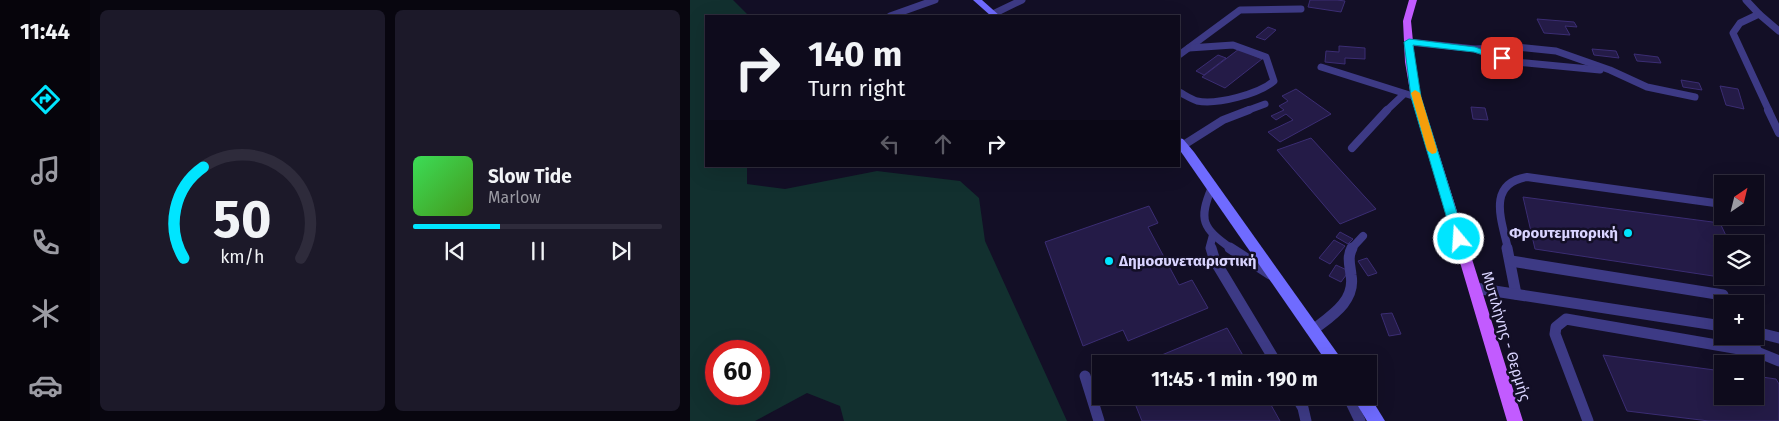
<!DOCTYPE html>
<meta charset="utf-8">
<style>
:root{--surface:#0e0b1c;--page:#1c1929;--text:#f1f3f6;--muted:#9b9ba3;--line:#2e2b3b;--accent:#00e5ff}
body{margin:0;font-family:"Fira Sans",sans-serif;background:var(--page);color:var(--text);height:100vh;display:flex;flex-direction:column;font-size:19px;white-space:nowrap}
*{box-sizing:border-box;margin:0}
p{font-size:16px;color:var(--muted)}
.icon{flex:none;width:28px;height:28px;fill:none;stroke:currentColor;stroke-width:2;stroke-linecap:round;stroke-linejoin:round}
.map{position:relative;flex:1;overflow:hidden}
.panel{display:flex;flex-direction:column;gap:10px;padding:10px;background:#08060f;width:600px}
.panel>*{flex:none}
.guide{position:absolute;left:15px;top:15px;width:475px;height:152px;border-radius:0px;box-shadow:0 5px 20px #0002,0 0 0 1px var(--line);background:#0e0b1c;color:var(--text);overflow:hidden}
.needle{width:32px;rotate:35deg}
.buttons{position:absolute;left:1024px;top:175px;display:grid;gap:10px}
.buttons a{display:grid;place-items:center;width:50px;height:50px;border-radius:0px;background:var(--surface);box-shadow:0 5px 20px #0002,0 0 0 1px var(--line);font-size:25px}
.speed{position:absolute;left:15px;top:340px;display:flex;gap:10px;font-size:25px;font-weight:700;text-align:center}
.speed>*{display:grid;place-content:center;width:65px;height:65px;border-radius:50%;background:var(--surface);box-shadow:0 5px 20px #0002,0 0 0 1px var(--line);line-height:1}
.speed .limit{border:8px solid #d22;background:#fff;color:#111}
.pin{position:absolute;display:grid;place-items:center;width:42px;height:42px;color:#fff;margin:-21px;border-radius:10px;box-shadow:0 2px 8px #0006}
.me{position:absolute;width:55px;margin:-28px;rotate:342deg;stroke-linejoin:round;filter:drop-shadow(0 0 4px #0008)}
.turn{display:flex;align-items:center;gap:18px;height:105px;padding:0 20px;font-size:22px}
.turn .icon{width:65px;height:65px;stroke-width:2.5}
.turn b{display:block;font-size:35px;line-height:42px}
.lanes{display:flex;align-items:center;height:48px;padding:0 20px;background:#0003;justify-content:center;gap:25px;direction:ltr}
.lanes .off{opacity:.35}
.panel .card{flex:1;display:flex;flex-direction:column;justify-content:center;gap:8px;min-width:0;padding:0 18px;border-radius:8px;background:var(--page)}
.panel .dial{align-items:center;gap:0}
.dial svg{height:130px;overflow:visible;fill:none;stroke:var(--line);stroke-width:7;stroke-linecap:round;text-anchor:middle}
.dial text{fill:var(--text);stroke:none}
.song{display:flex;align-items:center;gap:15px}
.cover{width:60px;height:60px;border-radius:8px;background:linear-gradient(135deg,hsl(130 70% 55%),hsl(100 70% 35%))}
.played{height:5px;border-radius:2px;background:linear-gradient(90deg,var(--accent) 35%,var(--line) 35%)}
.keys{display:flex;justify-content:space-around;direction:ltr}
.panel .tiles{flex:1;display:grid;gap:10px;grid-template-columns:repeat(2,1fr)}
.trip{position:absolute;left:402px;top:355px;width:285px;height:50px;border-radius:0px;background:var(--surface);box-shadow:0 5px 20px #0002,0 0 0 1px var(--line);font-weight:700;line-height:50px;text-align:center}
main{display:flex;flex:1;min-height:0}
.menu{display:flex;flex-direction:column;width:90px;justify-content:space-around;align-items:center;background:#06040b;color:var(--muted)}
.menu .icon{width:35px;height:35px}
.menu .active{color:var(--accent)}
.menu b{font-size:22px;color:var(--text)}
.map>svg:first-child{display:block}
.green{fill:#12302f;fill-rule:evenodd}
.building{fill:#241b47;stroke:#3b2d73}
.lines{fill:none;stroke-linecap:round;stroke-linejoin:round}
.lane-far2{stroke:#3d3a85;stroke-width:7}
.lane-far1{stroke:#3d3a85;stroke-width:8}
.lane{stroke:#3d3a85;stroke-width:11}
.secondary{fill:#6f6bff;fill-rule:evenodd}
.primary{fill:#c25bff;fill-rule:evenodd}
.route{fill:#00e5ff;stroke:#0095a6}
.slow{fill:#f59e0b}
.poi-dot{fill:#00e5ff;stroke:#130f26;stroke-width:2}
.labels{text-anchor:middle;dominant-baseline:central;stroke-width:5;stroke-linejoin:round;paint-order:stroke}
.poi-label{font-size:15px;font-weight:bold;fill:#d9d4ff;stroke:#130f26;text-anchor:end}
.street-label{font-size:15px;fill:#d9d4ff;stroke:#130f26}
</style>
<main>
<nav class="menu">
<b>11:44</b>
<svg class="icon active" aria-label="directions" viewBox="0 0 24 24"><path d="M12 3l9 9-9 9-9-9zM9 14v-3h6M13 9l2 2-2 2"/></svg>
<svg class="icon" aria-label="music" viewBox="0 0 24 24"><path d="M9 18V5l10-2v13"/><circle cx="6" cy="18" r="3"/><circle cx="16" cy="16" r="3"/></svg>
<svg class="icon" aria-label="phone" viewBox="0 0 24 24"><path d="M5 4h4l2 5-3 2q2 4 5 5l2-3 5 2v4C11 20 4 13 5 4z"/></svg>
<svg class="icon" aria-label="climate" viewBox="0 0 24 24"><path d="M12 3v18M4 7l16 10M4 17L20 7"/></svg>
<svg class="icon" aria-label="car" viewBox="0 0 24 24"><path d="M5 17H2v-5l4-1 3-4h7l3 4 3 1v5h-3M9 17h6M6 11h13"/><circle cx="7" cy="17" r="2"/><circle cx="17" cy="17" r="2"/></svg>
</nav>
<section class="panel">
<div class="tiles">
<div class="card dial"><svg viewBox="0 0 100 80">
<path d="M14 69A42 42 0 1 1 86 69"/>
<path d="M14 69A42 42 0 0 1 26 13" stroke="#00e5ff"/>
<text x="50" y="56" font-size="32" font-weight="700">50</text>
<text x="50" y="72" font-size="11">km/h</text>
</svg></div>
<div class="card">
<div class="song"><i class="cover"></i><div><b>Slow Tide</b><p>Marlow</p></div></div>
<div class="played"></div>
<div class="keys"><svg class="icon" aria-label="previous" viewBox="0 0 24 24"><path d="M18 5L8 12l10 7zM5 5v14"/></svg><svg class="icon" aria-label="pause" viewBox="0 0 24 24"><path d="M8 5v14M16 5v14"/></svg><svg class="icon" aria-label="next" viewBox="0 0 24 24"><path d="M6 5l10 7-10 7zM19 5v14"/></svg></div>
</div>
</div>
</section>
<div class="map">
<svg width="1089" height="421" viewBox="0 0 1089 421">
<rect width="100%" height="100%" fill="#130f26"/>
<path class="green" d="M0,0h43l16,16h-43v150h41v18l38,5 92,-18 83,10 19,17 6,43 82,180h-223l-4,-15 -33,-13 -52,28h-65zM26,351h43v43h-43z"/>
<g class="building">
<path d="M620,0h27l8,1 -4,11 -33,-5z"/>
<path d="M847,19l37,3 3,5 -12,-1 5,9 -26,-2z"/>
<path d="M578,27l8,3 -11,10 -9,-3z"/>
<path d="M649,46l26,2v11l-20,-1v6l-20,-2 1,-11 13,1z"/>
<path d="M549,49l23,10 -37,29 -23,-11z"/>
<path d="M902,49l24,2 3,7 -25,-3z"/>
<path d="M944,54l24,3 3,6 -24,-2z"/>
<path d="M528,55l8,3 -22,17 -8,-4z"/>
<path d="M991,80l18,3 3,7 -19,-3z"/>
<path d="M1030,86l18,3 6,20 -18,-4z"/>
<path d="M606,89l35,25 -51,28 -12,-10 25,-12 -7,-6 -10,6 -5,-4 13,-6 -5,-4 9,-5 -6,-5z"/>
<path d="M781,107l14,1 3,12 -15,-1z"/>
<path d="M621,138l65,71 -36,15 -63,-74z"/>
<path d="M833,197l197,26 10,21h-8v32h22l2,5 -211,-32z"/>
<path d="M459,206l9,17 -10,4 31,58 13,-5 16,28 -80,33 -5,-11 -40,16 -38,-104z"/>
<path d="M650,232l13,7 -5,5 -12,-7z"/>
<path d="M644,240l11,6 -15,18 -11,-6z"/>
<path d="M677,258l10,15 -9,3 -10,-15z"/>
<path d="M646,265l13,6 -8,11 -12,-6z"/>
<path d="M702,313l9,21 -12,2 -8,-22z"/>
<path d="M537,328l21,36h-108z"/>
<path d="M913,355l119,16v25h33v-20l21,3 3,5v37h-70l-82,-10z"/>
<path d="M442,396h134l14,25h-138z"/>
</g>
<g class="lines">
<g class="lane-far2">
<path d="M1056,0l13,14 -19,9 -7,10 36,78"/>
<path d="M303,14l29,-14"/>
<path d="M1069,14l20,17"/>
<path d="M200,16l45,-16"/>
<path d="M719,42l66,7 42,-2 39,4 54,19 37,17 48,10"/>
<path d="M787,50l38,12 85,8"/>
<path d="M489,55l61,-45 61,-1"/>
<path d="M631,67l95,30"/>
<path d="M489,92c6,3 12,7 18,9 20,4 62,-7 77,-20l-8,-24 -33,-12 -44,3"/>
<path d="M556,111l19,-7"/>
<path d="M696,111l18,-17"/>
</g>
<g class="lane-far1">
<path d="M1078,110l11,23"/>
<path d="M492,146l41,-26 26,-10"/>
<path d="M662,148l35,-38"/>
<path d="M522,187c-14,33 -10,41 20,62"/>
<path d="M521,249l-1,-3 3,-11"/>
<path d="M661,249l12,-13"/>
<path d="M818,249c-6,-28 -22,-65 19,-72l195,27"/>
</g>
<g class="lane">
<path d="M521,248l4,13 62,103"/>
<path d="M540,248l40,26"/>
<path d="M817,248l9,46"/>
<path d="M821,261l212,34"/>
<path d="M785,288l247,38"/>
<path d="M623,330c18,-14 43,-29 38,-55 -1,-10 -4,-18 1,-27"/>
<path d="M1065,332l24,6"/>
<path d="M1060,336l7,16"/>
<path d="M395,376l14,45"/>
<path d="M606,396l7,12 3,13"/>
<path d="M658,396l12,25"/>
<path d="M898,421l-33,-87 1,-7 10,-8 191,33 22,9"/>
</g>
<g class="secondary">
<path d="M283,0h9l18,16h-9z"/>
<path d="M489,138l4,1 11,13 151,212h-17l-149,-215z"/>
<path d="M679,395l16,26h-18l-15,-25z"/>
</g>
<path class="primary" d="M719,0h8l-6,21 4,41 6,35 102,324h-16l-96,-324 -6,-35 -2,-41z"/>
</g>
<path class="route" d="M719,39l66,8 31,11 -4,3 -28,-9 -61,-7 8,52 44,142 -2,3h-8l-2,-3 -42,-142 -7,-55z"/>
<path class="slow" d="M725,90l5,3 17,57 -1,3 -4,1 -5,-4 -16,-57z"/>
<g class="poi-dot">
<circle cx="938" cy="233" r="5"/>
<circle cx="419" cy="261" r="5"/>
</g>
<g class="labels">
<g class="poi-label">
<text x="928" y="233">Φρουτεμπορική</text>
<text x="429" y="261" text-anchor="start">Δημοσυνεταιριστική</text>
</g>
<g class="street-label">
<text transform="translate(816 336) rotate(73)">Μυτιλήνης - Θερμής</text>
</g>
</g>
</svg>
<div class="buttons">
<a><svg class="needle" viewBox="-14 -14 28 28"><path d="M0-13l5 13h-10z" fill="#e53935"/><path d="M0 13l5-13h-10z" fill="#9b9ba3"/></svg></a>
<a><svg class="icon" aria-label="layers" viewBox="0 0 24 24"><path d="M12 4l9 5-9 5-9-5zM3 14l9 5 9-5"/></svg></a>
<a>+</a>
<a>−</a>
</div>
<div class="speed"><div class="limit">60</div></div>
<div class="pin" style="left:812px;top:58px;background:#d93025"><svg class="icon" aria-label="arrive" viewBox="0 0 24 24"><path d="M6 21V4h12l-3 4 3 4H6"/></svg></div>
<svg class="me" style="left:769px;top:239px" viewBox="-20 -20 40 40"><circle r="17" fill="#00e5ff" stroke="#fff" stroke-width="3"/><path d="M0-11L8 9 0 5-8 9z" fill="#fff"/></svg>
<div class="trip">11:45 · 1 min · 190 m</div>
<div class="guide">
<div class="turn"><svg class="icon" aria-label="right" viewBox="0 0 24 24"><path d="M7 20v-9h11M14 6l5 5-5 5"/></svg><div><b>140 m</b>Turn right</div></div>
<div class="lanes"><svg class="icon off" aria-label="left" viewBox="0 0 24 24"><path d="M17 20v-9H6M10 6l-5 5 5 5"/></svg><svg class="icon off" aria-label="ahead" viewBox="0 0 24 24"><path d="M12 20V5M6 11l6-6 6 6"/></svg><svg class="icon" aria-label="right" viewBox="0 0 24 24"><path d="M7 20v-9h11M14 6l5 5-5 5"/></svg></div>
</div>
</div>
</main>
